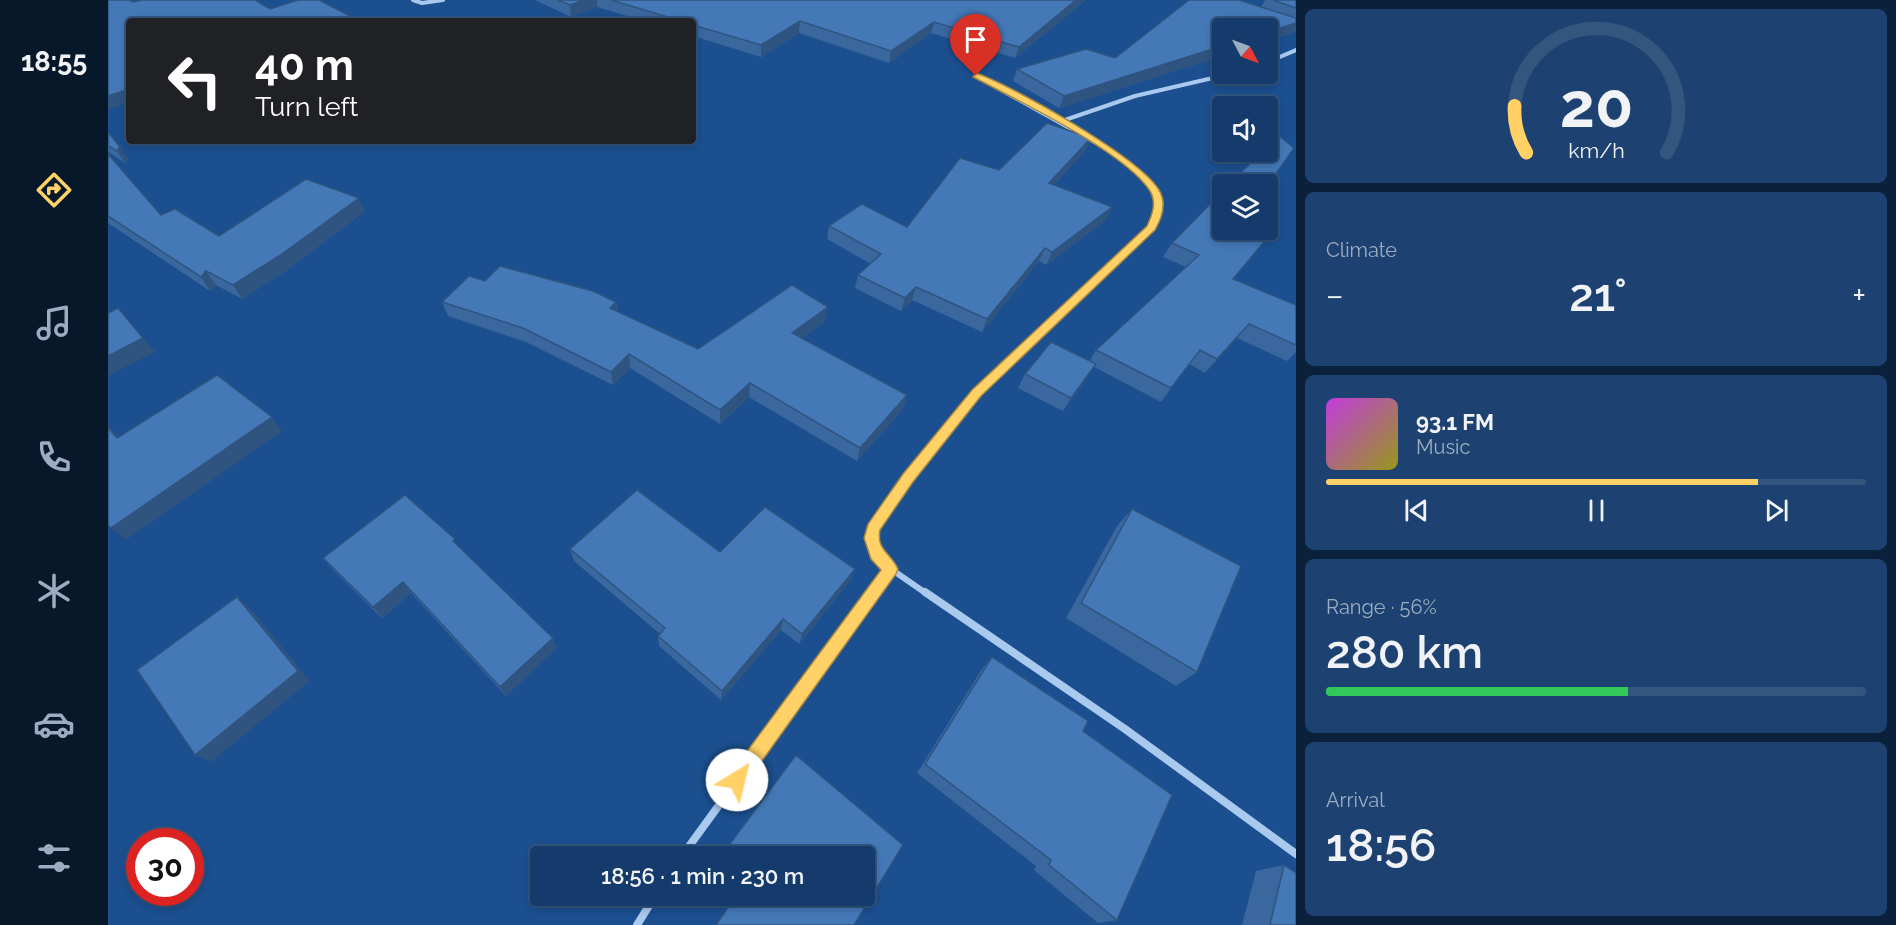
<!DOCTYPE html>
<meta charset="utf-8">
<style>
:root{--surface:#143b6b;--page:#1d4271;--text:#f1f3f6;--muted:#9dadc1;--line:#33557e;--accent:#ffd166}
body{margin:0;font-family:Raleway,sans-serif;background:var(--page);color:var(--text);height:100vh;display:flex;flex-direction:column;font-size:22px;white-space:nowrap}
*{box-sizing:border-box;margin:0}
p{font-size:20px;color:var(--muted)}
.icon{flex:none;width:33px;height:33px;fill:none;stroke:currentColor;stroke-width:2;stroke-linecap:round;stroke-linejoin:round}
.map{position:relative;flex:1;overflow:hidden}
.panel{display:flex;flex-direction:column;gap:9px;padding:9px;background:#0b203b;width:600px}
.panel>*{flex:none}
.hud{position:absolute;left:18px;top:18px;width:570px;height:126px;border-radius:6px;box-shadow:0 3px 9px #0003,0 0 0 2px var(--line);background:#202124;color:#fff;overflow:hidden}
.needle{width:39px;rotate:131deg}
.tools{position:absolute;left:1104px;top:18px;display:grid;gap:12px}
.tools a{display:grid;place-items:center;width:66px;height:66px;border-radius:6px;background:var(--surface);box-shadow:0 3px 9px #0003,0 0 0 2px var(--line);font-size:30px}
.speed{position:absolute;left:18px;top:828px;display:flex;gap:12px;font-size:30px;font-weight:700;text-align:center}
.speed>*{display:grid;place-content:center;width:78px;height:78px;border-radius:50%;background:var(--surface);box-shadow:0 3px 9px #0003,0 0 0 2px var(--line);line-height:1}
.speed .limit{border:9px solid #d22;background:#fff;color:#111}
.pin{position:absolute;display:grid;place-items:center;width:51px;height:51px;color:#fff;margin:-62px -26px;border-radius:50% 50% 50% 0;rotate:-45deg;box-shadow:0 0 6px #0007}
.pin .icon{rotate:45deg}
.me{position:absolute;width:66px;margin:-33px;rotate:36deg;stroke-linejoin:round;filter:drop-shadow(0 0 4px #0008)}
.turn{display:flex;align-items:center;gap:21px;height:126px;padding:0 30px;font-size:27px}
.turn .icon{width:78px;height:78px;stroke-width:2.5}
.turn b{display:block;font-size:42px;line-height:51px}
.big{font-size:45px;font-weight:600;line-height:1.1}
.panel .tile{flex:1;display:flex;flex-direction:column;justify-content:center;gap:9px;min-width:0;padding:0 21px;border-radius:9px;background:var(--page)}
.panel .dial{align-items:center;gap:0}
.dial svg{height:156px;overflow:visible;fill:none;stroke:var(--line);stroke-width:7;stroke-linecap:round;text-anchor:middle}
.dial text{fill:var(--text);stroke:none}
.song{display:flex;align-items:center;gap:18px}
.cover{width:72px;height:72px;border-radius:9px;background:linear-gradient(135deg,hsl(290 70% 55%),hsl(60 70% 35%))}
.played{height:6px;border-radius:3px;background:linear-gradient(90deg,var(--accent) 80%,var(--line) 80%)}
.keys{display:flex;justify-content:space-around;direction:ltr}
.heat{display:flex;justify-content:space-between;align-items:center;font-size:33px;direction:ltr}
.charge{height:9px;border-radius:4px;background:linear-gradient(90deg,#34c759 56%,var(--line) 0)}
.trip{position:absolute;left:422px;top:846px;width:345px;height:60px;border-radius:6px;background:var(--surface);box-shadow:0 3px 9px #0003,0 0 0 2px var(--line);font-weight:600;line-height:60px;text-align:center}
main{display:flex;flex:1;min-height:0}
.tab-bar{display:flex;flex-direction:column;width:108px;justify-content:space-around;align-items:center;background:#08182b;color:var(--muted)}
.tab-bar .icon{width:42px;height:42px}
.tab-bar .active{color:var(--accent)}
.tab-bar b{font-size:27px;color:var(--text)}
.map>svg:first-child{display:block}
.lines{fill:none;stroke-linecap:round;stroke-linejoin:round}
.minor-far3{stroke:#a9c9ee;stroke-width:4}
.minor-far2{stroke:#a9c9ee;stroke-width:4.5}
.minor-far1{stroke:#a9c9ee;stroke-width:6}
.minor{stroke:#a9c9ee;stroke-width:8}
.wall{fill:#3a679d}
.shaded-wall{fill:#305480}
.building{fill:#4478b7;stroke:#305480;stroke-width:1.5}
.route{fill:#ffd166;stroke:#a68842;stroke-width:1.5}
</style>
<main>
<nav class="tab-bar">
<b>18:55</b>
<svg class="icon active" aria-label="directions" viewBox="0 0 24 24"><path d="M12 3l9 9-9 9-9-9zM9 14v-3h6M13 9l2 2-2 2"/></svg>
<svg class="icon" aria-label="music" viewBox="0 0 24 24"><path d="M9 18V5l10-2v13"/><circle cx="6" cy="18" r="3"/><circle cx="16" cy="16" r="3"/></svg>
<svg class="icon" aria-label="phone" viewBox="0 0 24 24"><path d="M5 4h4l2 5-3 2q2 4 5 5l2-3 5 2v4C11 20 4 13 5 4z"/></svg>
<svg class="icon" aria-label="climate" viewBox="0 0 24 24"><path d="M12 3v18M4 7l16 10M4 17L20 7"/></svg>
<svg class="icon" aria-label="car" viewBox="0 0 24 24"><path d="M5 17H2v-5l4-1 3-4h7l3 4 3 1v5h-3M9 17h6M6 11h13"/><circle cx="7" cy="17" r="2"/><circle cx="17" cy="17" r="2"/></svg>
<svg class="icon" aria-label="filters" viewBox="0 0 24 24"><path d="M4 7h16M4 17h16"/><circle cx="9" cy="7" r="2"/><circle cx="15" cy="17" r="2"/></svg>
</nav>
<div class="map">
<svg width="1188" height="925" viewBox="0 0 1188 925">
<rect width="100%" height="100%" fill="#1b4f8f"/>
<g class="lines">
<g class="minor-far3">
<path d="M305,0l9,3 21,-3"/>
<path d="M1160,62l28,-12"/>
<path d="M868,76l129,72"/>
<path d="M954,121l73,-25 95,-22"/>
</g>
<path class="minor-far2" d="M924,341l120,-113c17,-42 -19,-61 -49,-82"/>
<g class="minor-far1">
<path d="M783,569l36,25"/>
<path d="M765,594l18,-25c-9,-9 -19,-17 -20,-30 -1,-20 88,-126 106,-146 17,-19 38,-36 57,-54"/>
</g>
<g class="minor">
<path d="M817,592l200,137 171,125"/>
<path d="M574,856l192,-264"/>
<path d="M529,925l18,-29"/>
</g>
</g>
<g class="wall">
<path d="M427,0h551l-71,58 -84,-25 -42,30 -90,-30 -38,24 -68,-21v-15h-49l-47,-14 -26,10z"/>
<path d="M1157,0h31v32l-28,9v-13h-46v28l-163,52 -46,-27 4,-12 98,-11 146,-51z"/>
<path d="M0,132l20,27 -3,4 -17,-11z"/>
<path d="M983,138l-6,13 -31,34 58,22 -7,14 -59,44 -7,-4 -57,71 -70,-32 -11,11 -46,-23 3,-13 13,-11 -44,-25 2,-13 78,1z"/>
<path d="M0,154l53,61 58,21 146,-25 -78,59 -45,29 -26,-14 -6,6 -102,-68z"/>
<path d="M1114,230l47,6 -35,43 62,26v47l-9,9 -50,-23 -32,35 -16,-9 -28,38 -67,-35 -31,44 -45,-23 7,-14 65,-14 6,-10 90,-83 -23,-10 9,-14z"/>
<path d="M377,281l131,21 2,10 80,37 127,-28 -23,17 105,57 -4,14 -46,52 -108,-64 -29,27 -90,-56 -17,17 -87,-43 -78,-26 -6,-14z"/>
<path d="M1024,509l65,163 -21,14 -110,-68 51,-92z"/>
<path d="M352,547l97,101 -51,48 -95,-103 -29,25 -49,-48 -10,-12z"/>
<path d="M462,549l150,3 135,17 -4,11 -52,64 -18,-14 -60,70 -62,-54 -1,-10 2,-2 -86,-73z"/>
<path d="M884,657l91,74 34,189 -19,3 -64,-53 2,-4 -119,-93 65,-104z"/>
<path d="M1176,865l12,60h-54l14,-54z"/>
</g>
<g class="shaded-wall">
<path d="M476,0h13v7l-26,10 -1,-12z"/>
<path d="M968,0h10l-71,58 4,-11z"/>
<path d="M692,21l-1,12 -38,24v-12z"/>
<path d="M826,22l-3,11 -42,30 2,-12z"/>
<path d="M1188,23v9l-28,9v-9z"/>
<path d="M1114,46v10l-163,52 5,-12z"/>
<path d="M21,89v13l-21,8v-14z"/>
<path d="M983,138l-6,13 -42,46 6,-14z"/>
<path d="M12,147l8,12 -3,4 -8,-12z"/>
<path d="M251,198l6,13 -78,59 -45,29 -9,-14z"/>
<path d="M1004,207l-7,14 -59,44 6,-13z"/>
<path d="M1161,236l-11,14 -35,43 10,-14z"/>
<path d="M937,248l-6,13 -57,71 5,-13z"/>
<path d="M98,271l10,14 -6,6 -9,-14z"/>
<path d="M808,287l-4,13 -11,11 4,-13z"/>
<path d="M508,302l2,14 -8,-8z"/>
<path d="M720,307l-3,14 -35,26 2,-14z"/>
<path d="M22,322l25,30 -47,24v-20z"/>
<path d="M1141,324l-12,14 -32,35 12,-14z"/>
<path d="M521,354l1,14 -17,17 -2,-13z"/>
<path d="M988,364l-8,13 -25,34 8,-13z"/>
<path d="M642,383l-1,14 -29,27v-14z"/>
<path d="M799,395l-4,14 -46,52 3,-13z"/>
<path d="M164,417l10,14 -156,109 -15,-12z"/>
<path d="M0,425l23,26 -14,-13 -9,-10z"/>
<path d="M747,569l-4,11 -52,64 3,-10z"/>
<path d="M295,582l8,11 -29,25 -9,-11z"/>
<path d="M129,597l13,11 60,73 -99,81 -16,-7z"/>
<path d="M675,619l-2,11 -60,70 1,-9z"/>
<path d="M445,638l4,10 -51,48 -6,-9z"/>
</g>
<g class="building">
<path d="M0,0h21l4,2 9,-2h113l15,9 28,-9h21l41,21h-231v68l-21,7z"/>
<path d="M450,0h26l-14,5z"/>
<path d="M503,0h465l-57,47 -85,-25 -43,29 -91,-30 -39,24 -68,-20v-4h-12z"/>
<path d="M1081,0h50l57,18v5l-28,9v-4h-46v18l-158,50 -47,-27 69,-20 29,9z"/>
<path d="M1165,0h23v8z"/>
<path d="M939,123l44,15 -42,45 63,24 -60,45 -7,-4 -58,71 -71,-32 -11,11 -47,-23 23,-21 -52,-28 33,-22 45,23 53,-69 39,12z"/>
<path d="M0,132l12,15 -3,4 -9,-5z"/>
<path d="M1170,135l16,13 -26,37 -39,-1 33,-32h6v-6z"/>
<path d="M0,154l53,61 14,-6 44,27 87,-57 53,19 -80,58 -46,29 -27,-14 -5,6 -93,-61z"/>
<path d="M1114,192v38h30l17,6 -36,43 63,26v40l-47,-21 -32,35 -17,-9 -29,38 -75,-38 103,-95 -27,-12z"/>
<path d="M392,266l93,25 23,11 -6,6 88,41 94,-64 36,22 -36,26 115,62 -47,53 -110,-65 -30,27 -91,-56 -18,18 -88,-44 -81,-26 27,-26 16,5z"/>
<path d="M10,308l25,30 -35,18v-43z"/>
<path d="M943,342l45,22 -25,34 -46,-24z"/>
<path d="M109,375l55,42 -161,111 -3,-3v-97l9,10z"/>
<path d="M529,490l83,62 45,-45 90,62 -53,65 -19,-15 -61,72 -64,-55 7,-8 -95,-79z"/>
<path d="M297,495l50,44 -2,2 100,97 -53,49 -97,-105 -30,25 -50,-49z"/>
<path d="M1024,509l109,57 -44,106 -116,-69z"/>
<path d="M129,597l61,74 -103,84 -58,-85z"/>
<path d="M884,657l96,64 -5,10 89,64 -55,125 -68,-55 2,-5 -126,-96z"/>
<path d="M688,755l107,90 -49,80h-138l20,-29h128v-40h-143z"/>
<path d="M1176,865l12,8v52h-26z"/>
</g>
<path class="route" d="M868,73c38,13 164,85 183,117 8,13 3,28 -4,40l-174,166 -68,86 -33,48c-4,20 11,23 18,39l-2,5 -152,212 -7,3 -6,-3 -3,-6 3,-7 150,-203 -10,-11 -7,-21 4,-14 35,-50 69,-84 175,-164c5,-11 10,-23 3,-35 -25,-39 -133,-91 -177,-114z"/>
</svg>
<div class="tools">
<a><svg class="needle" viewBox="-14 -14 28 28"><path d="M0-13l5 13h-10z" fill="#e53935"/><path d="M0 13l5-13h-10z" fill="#9dadc1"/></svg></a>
<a><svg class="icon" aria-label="sound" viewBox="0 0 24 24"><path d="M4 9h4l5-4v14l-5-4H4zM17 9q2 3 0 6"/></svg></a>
<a><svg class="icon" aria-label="layers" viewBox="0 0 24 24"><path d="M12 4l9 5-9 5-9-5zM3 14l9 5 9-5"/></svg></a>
</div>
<div class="speed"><div class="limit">30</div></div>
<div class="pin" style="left:868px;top:76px;background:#d93025"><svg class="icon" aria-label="arrive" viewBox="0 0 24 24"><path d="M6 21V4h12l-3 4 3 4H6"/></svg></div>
<svg class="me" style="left:629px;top:780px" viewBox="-20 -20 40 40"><circle r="19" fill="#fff"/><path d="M0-13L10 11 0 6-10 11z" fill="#ffd166"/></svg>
<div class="trip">18:56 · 1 min · 230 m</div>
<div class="hud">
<div class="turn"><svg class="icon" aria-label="left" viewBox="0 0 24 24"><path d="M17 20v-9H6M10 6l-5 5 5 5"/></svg><div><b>40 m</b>Turn left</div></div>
</div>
</div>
<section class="panel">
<div class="tile dial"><svg viewBox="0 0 100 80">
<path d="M14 69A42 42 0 1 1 86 69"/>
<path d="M14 69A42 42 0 0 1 8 45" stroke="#ffd166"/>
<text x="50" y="56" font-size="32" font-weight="700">20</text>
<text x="50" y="72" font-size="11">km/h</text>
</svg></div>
<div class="tile"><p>Climate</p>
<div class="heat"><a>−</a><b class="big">21°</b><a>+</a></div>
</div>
<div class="tile">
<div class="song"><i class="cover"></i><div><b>93.1 FM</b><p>Music</p></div></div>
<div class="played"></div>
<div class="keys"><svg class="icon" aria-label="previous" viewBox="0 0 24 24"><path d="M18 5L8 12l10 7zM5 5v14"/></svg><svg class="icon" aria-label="pause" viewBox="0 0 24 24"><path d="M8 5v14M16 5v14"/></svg><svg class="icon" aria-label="next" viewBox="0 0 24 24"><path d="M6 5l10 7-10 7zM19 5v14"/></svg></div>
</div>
<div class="tile"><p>Range · 56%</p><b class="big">280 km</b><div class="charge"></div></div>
<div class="tile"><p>Arrival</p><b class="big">18:56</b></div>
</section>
</main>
